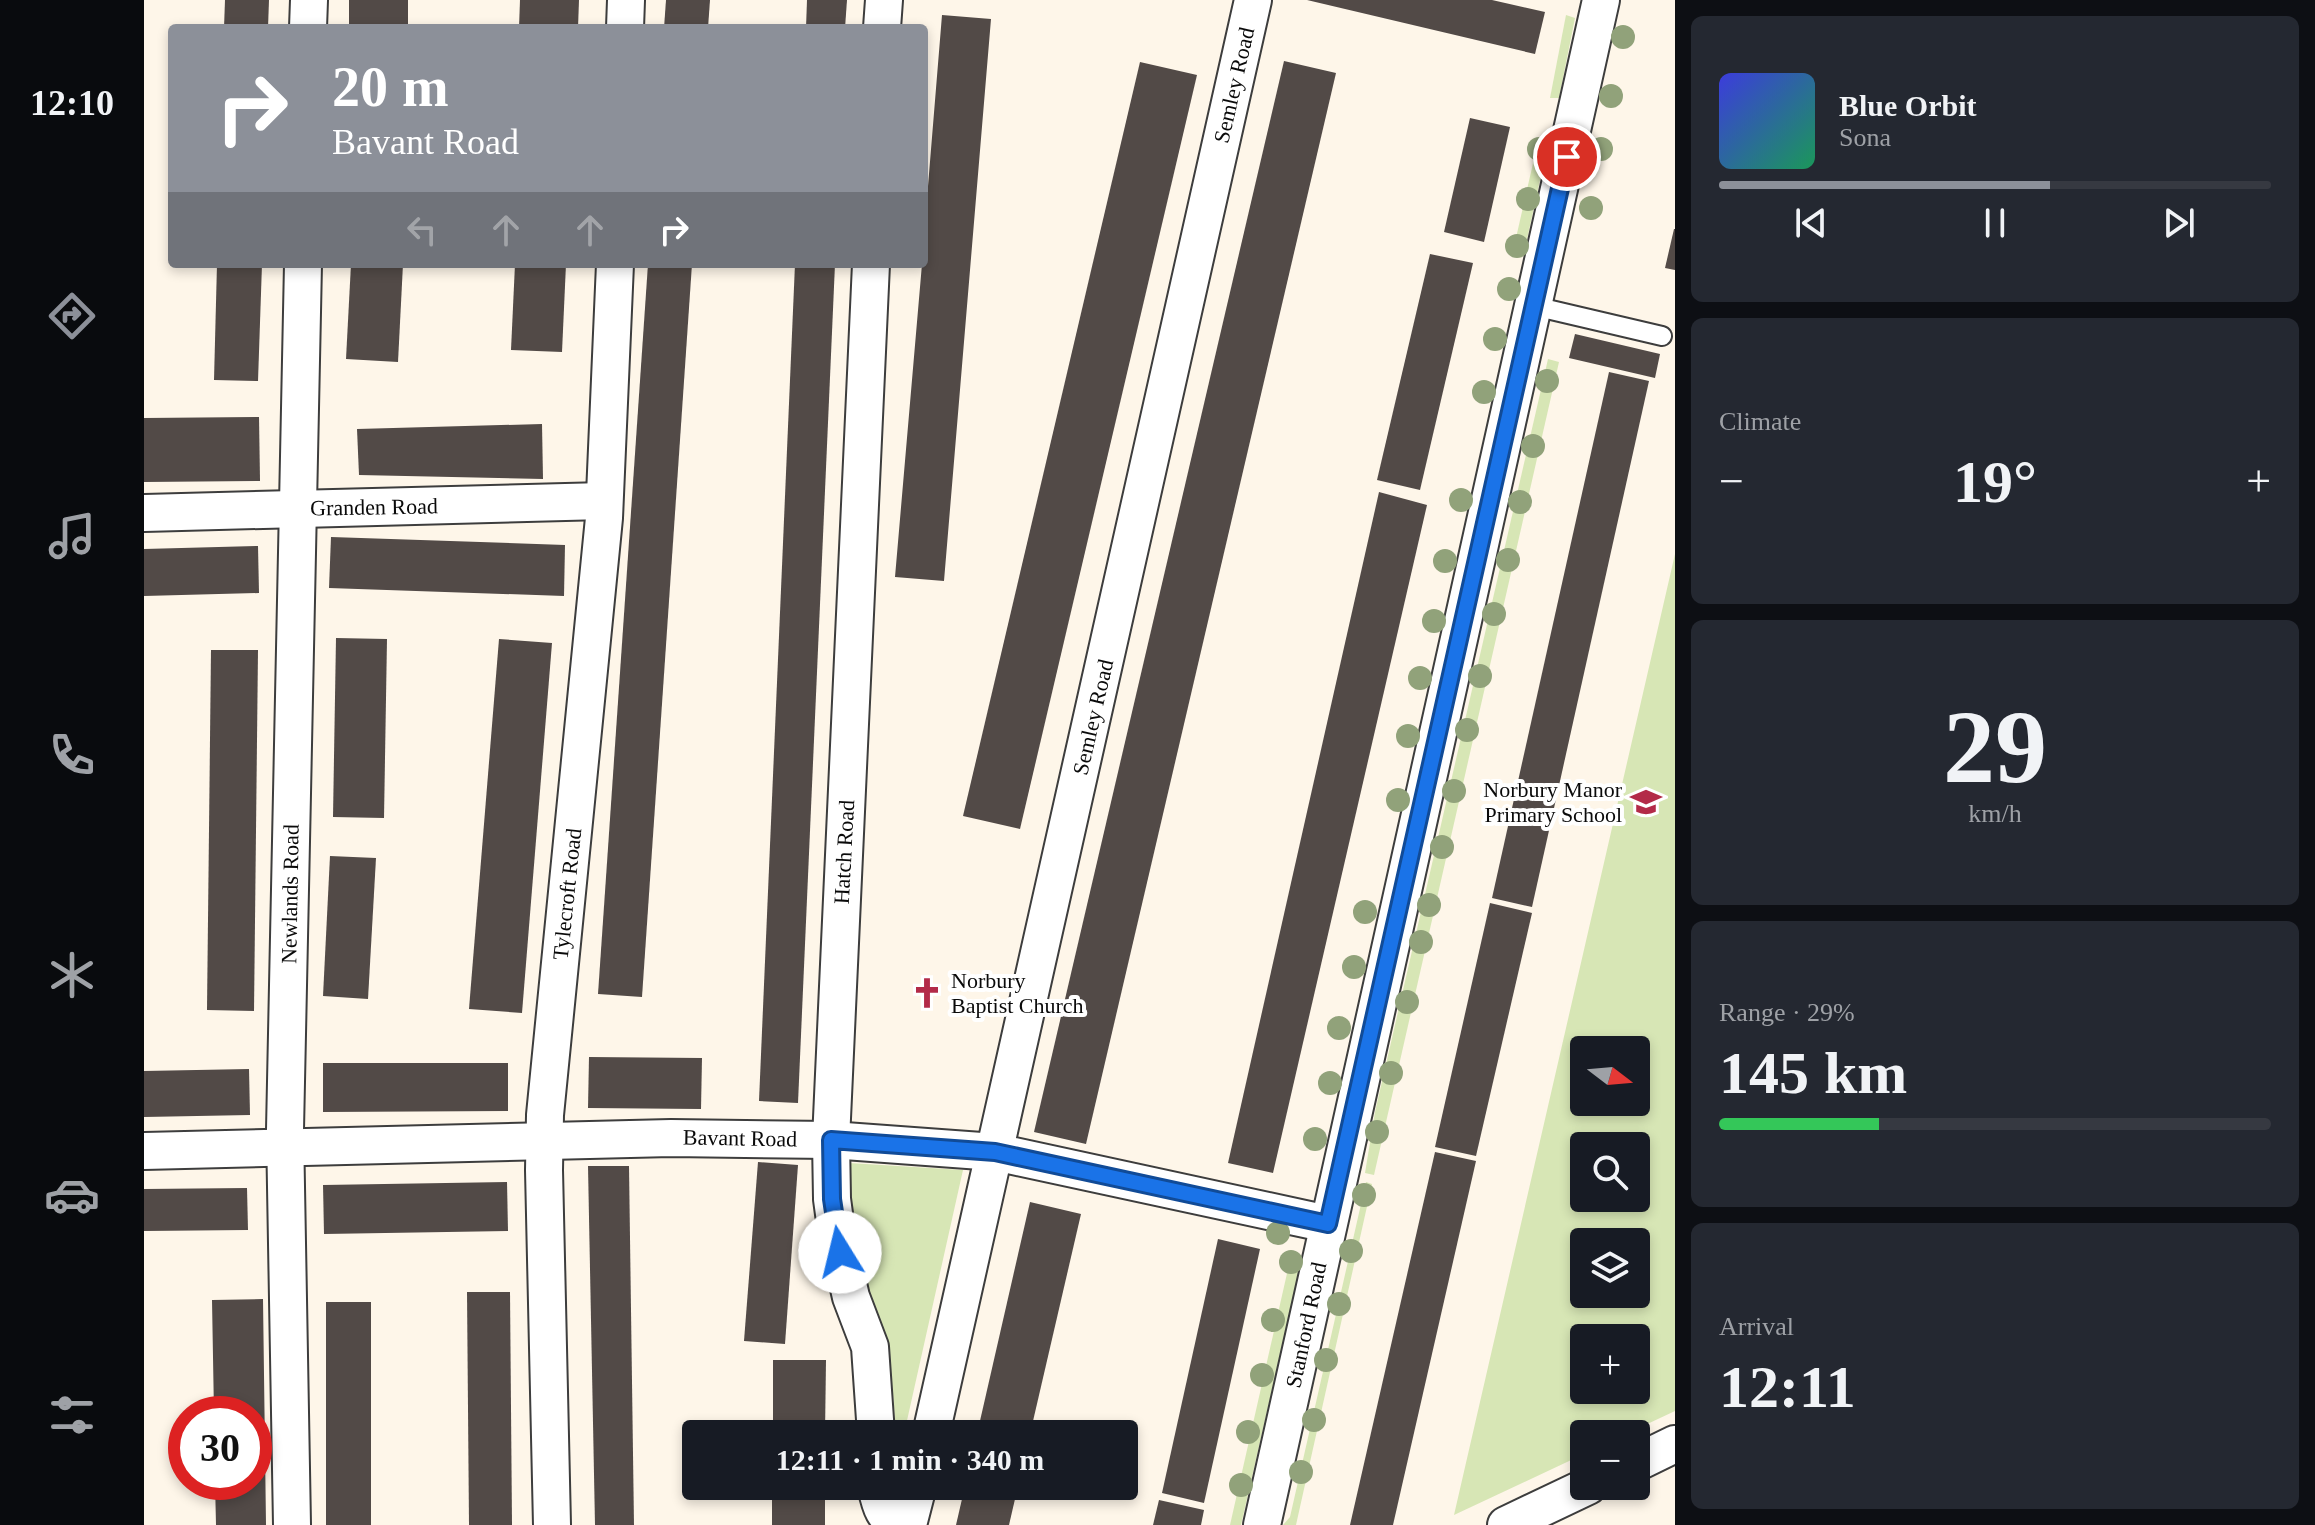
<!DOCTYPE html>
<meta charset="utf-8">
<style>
:root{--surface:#171b24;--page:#242831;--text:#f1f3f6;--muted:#9ea1a6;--line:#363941;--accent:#8c9099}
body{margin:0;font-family:"Times New Roman",serif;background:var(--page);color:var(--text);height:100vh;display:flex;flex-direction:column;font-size:30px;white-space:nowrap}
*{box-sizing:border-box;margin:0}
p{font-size:26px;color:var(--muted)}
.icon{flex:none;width:44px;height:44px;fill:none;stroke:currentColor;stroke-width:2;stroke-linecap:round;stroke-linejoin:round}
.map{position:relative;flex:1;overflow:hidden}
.panel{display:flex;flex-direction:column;gap:16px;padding:16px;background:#0d0f14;width:640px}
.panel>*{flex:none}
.guide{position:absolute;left:24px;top:24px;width:760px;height:244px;border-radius:8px;box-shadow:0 4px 12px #0003;background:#8c9099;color:#fff;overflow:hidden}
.needle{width:52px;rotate:106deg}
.tools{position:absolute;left:1426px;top:1036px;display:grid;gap:16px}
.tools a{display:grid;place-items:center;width:80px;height:80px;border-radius:8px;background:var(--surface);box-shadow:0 4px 12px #0003;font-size:40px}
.speed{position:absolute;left:24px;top:1396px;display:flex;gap:16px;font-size:40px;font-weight:700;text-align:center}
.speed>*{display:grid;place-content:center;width:104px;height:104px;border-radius:50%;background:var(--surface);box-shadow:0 4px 12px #0003;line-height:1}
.speed .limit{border:12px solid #d22;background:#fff;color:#111}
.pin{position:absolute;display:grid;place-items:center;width:68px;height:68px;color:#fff;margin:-34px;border:4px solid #fff;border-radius:50%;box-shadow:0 2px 8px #0007}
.me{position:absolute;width:88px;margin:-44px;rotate:351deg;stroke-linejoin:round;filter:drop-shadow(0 0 6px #0008)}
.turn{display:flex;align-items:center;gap:28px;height:168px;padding:0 32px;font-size:36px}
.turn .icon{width:104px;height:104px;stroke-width:2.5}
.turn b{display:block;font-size:56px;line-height:68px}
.lanes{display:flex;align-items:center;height:76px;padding:0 32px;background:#0003;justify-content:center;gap:40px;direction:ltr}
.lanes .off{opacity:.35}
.big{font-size:60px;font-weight:800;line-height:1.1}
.panel .card{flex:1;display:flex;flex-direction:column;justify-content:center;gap:12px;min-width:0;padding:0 28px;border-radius:12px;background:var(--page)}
.panel .dial{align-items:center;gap:0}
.dial b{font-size:104px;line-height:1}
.song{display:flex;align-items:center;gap:24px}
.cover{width:96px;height:96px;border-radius:12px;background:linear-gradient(135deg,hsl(240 70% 55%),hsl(150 70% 35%))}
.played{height:8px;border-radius:4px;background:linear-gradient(90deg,var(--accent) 60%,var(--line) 60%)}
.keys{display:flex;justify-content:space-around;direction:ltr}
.heat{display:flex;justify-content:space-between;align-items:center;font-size:44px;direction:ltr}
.charge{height:12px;border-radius:6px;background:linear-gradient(90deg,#34c759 29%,var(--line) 0)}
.trip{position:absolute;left:538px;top:1420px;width:456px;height:80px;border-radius:8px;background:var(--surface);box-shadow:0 4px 12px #0003;font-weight:800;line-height:80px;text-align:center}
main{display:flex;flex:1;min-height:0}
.dock{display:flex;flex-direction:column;width:144px;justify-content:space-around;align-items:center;background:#090b0e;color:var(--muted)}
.dock .icon{width:56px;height:56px}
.dock .on{color:var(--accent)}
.dock b{font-size:36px;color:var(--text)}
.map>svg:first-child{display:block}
.green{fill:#d7e6b5;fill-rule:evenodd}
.building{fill:#524a47}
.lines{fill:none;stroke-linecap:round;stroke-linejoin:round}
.service-casing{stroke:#3d3d3d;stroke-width:22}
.minor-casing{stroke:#3d3d3d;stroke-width:40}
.service{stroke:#fff;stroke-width:18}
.minor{stroke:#fff;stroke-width:36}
.tree{fill:#91a27a}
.route-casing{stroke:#114b97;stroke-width:20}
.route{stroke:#1a73e8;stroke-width:14}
.labels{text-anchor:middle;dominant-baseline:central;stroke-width:8;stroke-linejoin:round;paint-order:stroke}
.street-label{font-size:22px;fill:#0a0a0a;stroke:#fff}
.poi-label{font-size:22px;fill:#0a0a0a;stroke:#fff;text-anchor:end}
</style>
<main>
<nav class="dock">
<b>12:10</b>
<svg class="icon on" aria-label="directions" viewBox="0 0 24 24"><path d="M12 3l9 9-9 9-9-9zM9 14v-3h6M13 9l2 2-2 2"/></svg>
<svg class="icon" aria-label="music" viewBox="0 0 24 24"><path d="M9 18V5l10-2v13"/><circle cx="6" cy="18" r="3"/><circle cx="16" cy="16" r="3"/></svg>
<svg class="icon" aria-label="phone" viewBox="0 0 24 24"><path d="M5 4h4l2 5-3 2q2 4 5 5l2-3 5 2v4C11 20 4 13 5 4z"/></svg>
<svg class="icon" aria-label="climate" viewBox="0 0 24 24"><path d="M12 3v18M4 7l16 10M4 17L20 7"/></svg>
<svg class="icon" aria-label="car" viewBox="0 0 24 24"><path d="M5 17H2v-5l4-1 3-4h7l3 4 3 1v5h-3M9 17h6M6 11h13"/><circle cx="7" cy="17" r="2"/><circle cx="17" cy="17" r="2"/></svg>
<svg class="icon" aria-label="filters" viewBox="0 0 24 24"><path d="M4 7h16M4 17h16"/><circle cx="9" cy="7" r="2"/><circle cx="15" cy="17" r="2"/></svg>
</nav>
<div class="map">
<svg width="1531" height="1525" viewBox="0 0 1531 1525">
<rect width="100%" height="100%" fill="#fef6e9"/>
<g class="green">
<path d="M1422,15l9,3 -16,80h-9z"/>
<path d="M1395,137l10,2 -25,114 -11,-2z"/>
<path d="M1404,359l11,3 -185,813 -9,-2 10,-61z"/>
<path d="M1531,554v857l-49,23h-42v20l-130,61zM1492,1050v52h-52v-52zM1492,1146v52h-52v-52zM1492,1242v52h-52v-52zM1492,1338v52h-52v-52z"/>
<path d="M705,1163l114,7 -59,264h-10c4,-56 -16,-109 -32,-161 -11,-35 -13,-74 -13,-110z"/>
<path d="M1222,1182l6,2 -76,341h-13l7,-8z"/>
<path d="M1156,1267l-59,258h-11l58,-256z"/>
</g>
<g class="building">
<path d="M81,0h44l-1,28h-44z"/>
<rect x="205" y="0" width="59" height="28"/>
<path d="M376,0h59l-1,28h-59z"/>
<path d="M522,0h44l-2,28h-44z"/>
<path d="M663,0h40l-2,28h-39z"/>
<path d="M1163,0h185l53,12 -10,42z"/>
<path d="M798,15l49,4 -47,562 -49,-4 27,-313h2v-29z"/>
<path d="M1140,61l52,12 -250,1071 -52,-12z"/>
<path d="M996,62l57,13 -177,754 -57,-13z"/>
<path d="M1326,118l40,9 -26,115 -40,-10z"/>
<path d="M1530,229h1v41l-10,-2z"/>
<path d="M1286,254l43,9 -53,227 -43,-10z"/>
<path d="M73,264h45l-4,117 -44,-1z"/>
<path d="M207,264h52l-5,98 -52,-3z"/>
<path d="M371,264h51l-4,88 -51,-2z"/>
<path d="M504,264h44l-50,733 -44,-3z"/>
<path d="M651,264h40l-37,839 -39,-2z"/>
<path d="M1431,334l85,20 -5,24 -86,-20z"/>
<path d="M1465,372l40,9 -117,526 -40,-9z"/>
<path d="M115,417l1,64 -116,1v-64z"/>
<path d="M398,424l1,55 -184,-4 -2,-46z"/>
<path d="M1235,492l48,13 -154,668 -45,-10z"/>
<path d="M187,537l234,8 -1,51 -235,-8z"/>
<path d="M114,546l1,47 -115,3v-47z"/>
<path d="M192,638l51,1 -3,179 -51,-1z"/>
<path d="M355,639l53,4 -30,370 -53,-4z"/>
<path d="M67,650h47l-4,361 -47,-1z"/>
<path d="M186,856l46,2 -8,141 -45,-3z"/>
<path d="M1346,903l42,10 -56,243 -41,-9z"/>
<path d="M445,1057l113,1 -1,51 -113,-1z"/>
<path d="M179,1063h185v48l-185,1z"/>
<path d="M105,1069l1,46 -106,2v-46z"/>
<path d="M1291,1152l41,9 -83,364h-43z"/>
<path d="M614,1162l40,3 -13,179 -41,-3z"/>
<path d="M444,1166h41l5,359h-39z"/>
<path d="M363,1182l1,49 -184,3 -1,-49z"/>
<path d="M103,1188l1,42 -104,1v-42z"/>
<path d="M886,1202l51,12 -51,220h-53z"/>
<path d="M1074,1239l42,10 -56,254 -42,-10z"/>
<path d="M323,1292h43l2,233h-43z"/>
<path d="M119,1299l3,226h-50l-1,-43h39v-68h-40l-2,-114z"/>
<rect x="182" y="1302" width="45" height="223"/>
<path d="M629,1360h53l-1,74h-52z"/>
<rect x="628" y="1486" width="53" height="39"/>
<path d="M821,1486h53l-9,39h-53z"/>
<path d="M1015,1500l45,10 -3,15h-48z"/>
</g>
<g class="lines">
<defs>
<path id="service" d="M1390,306l128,30"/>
<g id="minor">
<path d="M164,28l1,-28"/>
<path d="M481,28l1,-28"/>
<path d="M738,28l2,-28"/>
<path d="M727,264l-40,876 1,59 5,37 14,61 19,50 6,87"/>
<path d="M0,513l460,-12"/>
<path d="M0,1151l527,-13 160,2 164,12 333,72"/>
<path d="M787,1434l322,-1434"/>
<path d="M1492,1463l39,-19"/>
<path d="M732,1486c4,19 7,34 27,39"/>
<path d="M148,1525l-7,-395 18,-866"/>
<path d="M408,1525l-8,-355 1,-55 59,-597 11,-254"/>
<path d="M764,1525l10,-39"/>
<path d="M1118,1525l339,-1525"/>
<path d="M1362,1525l82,-39"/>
</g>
</defs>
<use href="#service" class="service-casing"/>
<use href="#minor" class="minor-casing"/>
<use href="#service" class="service"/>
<use href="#minor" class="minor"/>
</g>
<g class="tree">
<circle cx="1479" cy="37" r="12"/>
<circle cx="1467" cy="96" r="12"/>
<circle cx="1395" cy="149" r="12"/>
<circle cx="1457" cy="149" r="12"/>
<circle cx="1384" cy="199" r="12"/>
<circle cx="1447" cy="208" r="12"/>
<circle cx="1373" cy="246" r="12"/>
<circle cx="1365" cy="289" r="12"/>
<circle cx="1351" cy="339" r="12"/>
<circle cx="1403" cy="381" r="12"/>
<circle cx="1340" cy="392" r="12"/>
<circle cx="1389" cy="446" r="12"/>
<circle cx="1317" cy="500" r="12"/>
<circle cx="1376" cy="502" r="12"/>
<circle cx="1364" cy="560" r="12"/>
<circle cx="1301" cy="561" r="12"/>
<circle cx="1350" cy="614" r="12"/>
<circle cx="1290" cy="621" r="12"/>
<circle cx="1336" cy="676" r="12"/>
<circle cx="1276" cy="678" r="12"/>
<circle cx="1323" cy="730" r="12"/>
<circle cx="1264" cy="736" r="12"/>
<circle cx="1310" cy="791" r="12"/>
<circle cx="1254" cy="800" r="12"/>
<circle cx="1298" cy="847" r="12"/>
<circle cx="1285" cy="905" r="12"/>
<circle cx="1221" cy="912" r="12"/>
<circle cx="1277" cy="942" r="12"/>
<circle cx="1210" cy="967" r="12"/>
<circle cx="1263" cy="1002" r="12"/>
<circle cx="1195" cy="1028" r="12"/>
<circle cx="1247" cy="1073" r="12"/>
<circle cx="1186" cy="1083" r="12"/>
<circle cx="1233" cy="1132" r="12"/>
<circle cx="1171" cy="1139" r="12"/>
<circle cx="1220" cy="1195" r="12"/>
<circle cx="1134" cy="1233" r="12"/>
<circle cx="1207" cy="1251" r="12"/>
<circle cx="1147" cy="1262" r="12"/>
<circle cx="1195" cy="1304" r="12"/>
<circle cx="1129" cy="1320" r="12"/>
<circle cx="1182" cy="1360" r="12"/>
<circle cx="1118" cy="1375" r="12"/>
<circle cx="1170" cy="1420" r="12"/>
<circle cx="1104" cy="1432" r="12"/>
<circle cx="1157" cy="1472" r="12"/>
<circle cx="1097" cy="1485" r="12"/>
</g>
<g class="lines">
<defs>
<path id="route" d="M696,1252l-8,-53 -1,-59 164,12 333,72 239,-1067"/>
</defs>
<use href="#route" class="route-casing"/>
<use href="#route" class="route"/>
</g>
<defs>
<symbol id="school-bare" viewBox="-9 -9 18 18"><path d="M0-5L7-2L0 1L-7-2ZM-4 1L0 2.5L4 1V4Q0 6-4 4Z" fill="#b32a48" stroke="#fff" stroke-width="2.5" paint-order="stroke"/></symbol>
<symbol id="church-bare" viewBox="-9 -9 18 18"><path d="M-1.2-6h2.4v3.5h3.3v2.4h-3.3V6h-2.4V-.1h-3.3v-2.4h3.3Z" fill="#b32a48" stroke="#fff" stroke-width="2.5" paint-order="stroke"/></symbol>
</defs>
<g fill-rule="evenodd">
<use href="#school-bare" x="1480" y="780" width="44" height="44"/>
<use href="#church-bare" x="761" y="971" width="44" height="44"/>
</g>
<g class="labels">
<g class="street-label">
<text transform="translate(1090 85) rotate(-77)">Semley Road</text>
<text transform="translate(230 507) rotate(-1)">Granden Road</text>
<text transform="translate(949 717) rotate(-77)">Semley Road</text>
<text transform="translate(700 852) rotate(-87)">Hatch Road</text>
<text transform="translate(146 894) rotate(-89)">Newlands Road</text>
<text transform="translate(423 894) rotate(-84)">Tylecroft Road</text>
<text transform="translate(596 1138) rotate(1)">Bavant Road</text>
<text transform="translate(1162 1325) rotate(-78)">Stanford Road</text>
</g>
<g class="poi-label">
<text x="1478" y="789">Norbury Manor<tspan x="1478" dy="25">Primary School</tspan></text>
<text x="807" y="980" text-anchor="start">Norbury<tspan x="807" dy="25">Baptist Church</tspan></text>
</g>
</g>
</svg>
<div class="tools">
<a><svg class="needle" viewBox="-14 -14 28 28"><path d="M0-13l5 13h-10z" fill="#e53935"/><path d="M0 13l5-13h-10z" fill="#9ea1a6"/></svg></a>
<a><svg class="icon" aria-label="search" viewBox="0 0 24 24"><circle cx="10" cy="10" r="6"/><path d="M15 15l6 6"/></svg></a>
<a><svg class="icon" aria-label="layers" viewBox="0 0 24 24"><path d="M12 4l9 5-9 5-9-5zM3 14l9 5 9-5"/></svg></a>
<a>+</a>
<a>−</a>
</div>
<div class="speed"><div class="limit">30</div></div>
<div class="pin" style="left:1423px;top:157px;background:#d93025"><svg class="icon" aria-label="arrive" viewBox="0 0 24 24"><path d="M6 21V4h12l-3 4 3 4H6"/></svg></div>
<svg class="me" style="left:696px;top:1252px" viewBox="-20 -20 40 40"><circle r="19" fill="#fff"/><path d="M0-13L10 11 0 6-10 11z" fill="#1a73e8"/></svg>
<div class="trip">12:11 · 1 min · 340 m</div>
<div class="guide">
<div class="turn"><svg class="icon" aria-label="right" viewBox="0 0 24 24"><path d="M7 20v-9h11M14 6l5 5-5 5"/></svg><div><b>20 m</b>Bavant Road</div></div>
<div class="lanes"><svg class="icon off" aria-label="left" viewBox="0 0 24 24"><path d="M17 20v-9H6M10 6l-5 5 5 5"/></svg><svg class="icon off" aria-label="ahead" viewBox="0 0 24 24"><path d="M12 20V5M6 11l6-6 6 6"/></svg><svg class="icon off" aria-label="ahead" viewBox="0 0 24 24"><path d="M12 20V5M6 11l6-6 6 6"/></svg><svg class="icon" aria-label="right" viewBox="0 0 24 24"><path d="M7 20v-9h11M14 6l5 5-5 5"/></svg></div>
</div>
</div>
<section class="panel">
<div class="card">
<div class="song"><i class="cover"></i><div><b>Blue Orbit</b><p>Sona</p></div></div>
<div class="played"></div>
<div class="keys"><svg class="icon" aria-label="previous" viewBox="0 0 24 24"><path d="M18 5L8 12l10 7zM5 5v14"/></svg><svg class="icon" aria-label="pause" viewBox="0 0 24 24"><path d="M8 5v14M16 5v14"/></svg><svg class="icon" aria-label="next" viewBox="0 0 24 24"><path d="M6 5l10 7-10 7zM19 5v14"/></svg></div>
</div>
<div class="card"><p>Climate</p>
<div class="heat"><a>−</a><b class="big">19°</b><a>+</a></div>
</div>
<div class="card dial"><b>29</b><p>km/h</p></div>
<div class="card"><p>Range · 29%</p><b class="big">145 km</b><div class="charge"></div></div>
<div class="card"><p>Arrival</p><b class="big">12:11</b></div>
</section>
</main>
